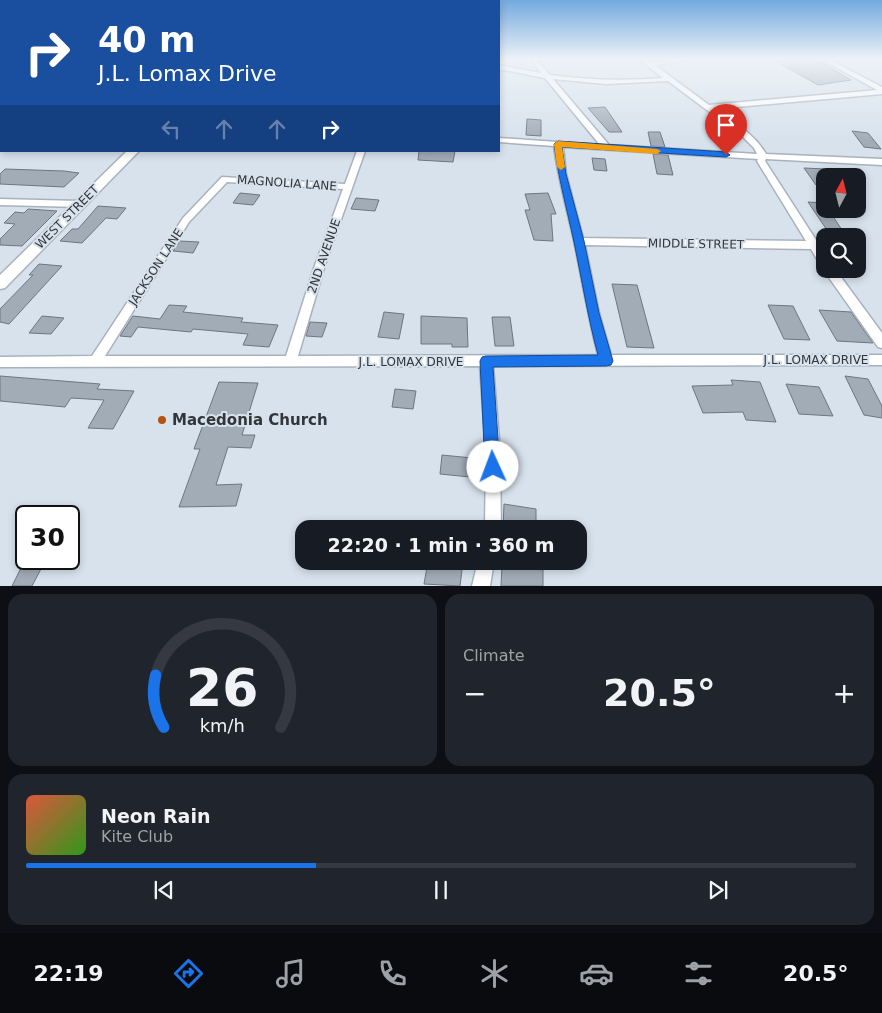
<!DOCTYPE html>
<meta charset="utf-8">
<style>
:root{--surface:#171b24;--page:#20242c;--text:#f1f3f6;--muted:#9ea1a6;--line:#363941;--accent:#1a73e8}
body{margin:0;font-family:"DejaVu Sans",sans-serif;background:var(--page);color:var(--text);height:100vh;display:flex;flex-direction:column;font-size:19px;white-space:nowrap}
*{box-sizing:border-box;margin:0}
p{font-size:16px;color:var(--muted)}
.icon{flex:none;width:28px;height:28px;fill:none;stroke:currentColor;stroke-width:2;stroke-linecap:round;stroke-linejoin:round}
.map{position:relative;height:586px;overflow:hidden}
.panel{display:flex;flex-direction:column;gap:8px;padding:8px;background:#0d0f14;flex:1}
.panel>*{flex:none}
.guide{position:absolute;left:0px;top:0px;width:500px;height:152px;box-shadow:0 2px 8px #0003;background:#1a4fa0;color:#fff;overflow:hidden}
.needle{width:32px;rotate:7deg}
.buttons{position:absolute;left:816px;top:168px;display:grid;gap:10px}
.buttons a{display:grid;place-items:center;width:50px;height:50px;border-radius:10px;background:var(--surface);box-shadow:0 2px 8px #0003;font-size:25px}
.speed{position:absolute;left:15px;top:505px;display:flex;gap:10px;font-size:25px;font-weight:700;text-align:center}
.speed>*{display:grid;place-content:center;width:65px;height:65px;border-radius:50%;background:var(--surface);box-shadow:0 2px 8px #0003;line-height:1}
.speed .limit{border:2px solid #111;border-radius:8px;background:#fff;color:#111}
.pin{position:absolute;display:grid;place-items:center;width:42px;height:42px;color:#fff;margin:-51px -21px;border-radius:50% 50% 50% 0;rotate:-45deg;box-shadow:0 0 5px #0007}
.pin .icon{rotate:45deg}
.me{position:absolute;width:55px;margin:-28px;rotate:358deg;stroke-linejoin:round;filter:drop-shadow(0 0 4px #0008)}
.turn{display:flex;align-items:center;gap:18px;height:105px;padding:0 15px;font-size:22px}
.turn .icon{width:65px;height:65px;stroke-width:2.5}
.turn b{display:block;font-size:35px;line-height:42px}
.lanes{display:flex;align-items:center;height:48px;padding:0 15px;background:#0003;justify-content:center;gap:25px;direction:ltr}
.lanes .off{opacity:.35}
.big{font-size:38px;font-weight:800;line-height:1.1}
.panel .tile{flex:1;display:flex;flex-direction:column;justify-content:center;gap:8px;min-width:0;padding:0 18px;border-radius:15px;background:var(--page)}
.panel .dial{align-items:center;gap:0}
.dial svg{height:130px;overflow:visible;fill:none;stroke:var(--line);stroke-width:7;stroke-linecap:round;text-anchor:middle}
.dial text{fill:var(--text);stroke:none}
.song{display:flex;align-items:center;gap:15px}
.cover{width:60px;height:60px;border-radius:8px;background:linear-gradient(135deg,hsl(10 70% 55%),hsl(110 70% 35%))}
.played{height:5px;border-radius:2px;background:linear-gradient(90deg,var(--accent) 35%,var(--line) 35%)}
.keys{display:flex;justify-content:space-around;direction:ltr}
.heat{display:flex;justify-content:space-between;align-items:center;font-size:28px;direction:ltr}
.panel .tiles{flex:1;display:grid;gap:8px;grid-template-columns:1fr 1fr}
.tile:last-child{grid-column:span 2}
.trip{position:absolute;left:295px;top:520px;width:292px;height:50px;border-radius:15px;background:var(--surface);box-shadow:0 2px 8px #0003;font-weight:800;line-height:50px;text-align:center}
.dock{display:flex;height:80px;justify-content:space-around;align-items:center;background:#090b0e;color:var(--muted)}
.dock .icon{width:35px;height:35px}
.dock .selected{color:var(--accent)}
.dock b{font-size:22px;color:var(--text)}
.map>svg:first-child{display:block}
.building{fill:#a2acb7;stroke:#6d7681}
.lines{fill:none;stroke-linecap:round;stroke-linejoin:round}
.minor-casing{stroke:#a8b2bd;stroke-width:3}
.tertiary-casing{stroke:#a8b2bd;stroke-width:3}
.minor{fill:#fff;fill-rule:evenodd}
.tertiary{fill:#fff;fill-rule:evenodd}
.route{fill:#1a73e8;stroke:#114b97}
.slow{fill:#f59e0b}
.poi-dot{fill:#b45212;stroke:#d7e2ed;stroke-width:2}
.labels{text-anchor:middle;dominant-baseline:central;stroke-width:4;stroke-linejoin:round;paint-order:stroke}
.street-label{font-size:12px;fill:#32363a;stroke:#d7e2ed}
.near-poi-label{font-size:15px;font-weight:bold;fill:#32363a;stroke:#d7e2ed;text-anchor:start}
</style>
<div class="map">
<svg width="882" height="586" viewBox="0 0 882 586">
<rect width="100%" height="100%" fill="#d7e2ed"/>
<g class="building">
<path d="M772,59h44l35,21 -33,5z"/>
<path d="M605,107l17,25h-13l-21,-24z"/>
<path d="M527,119l14,1v16l-15,-1z"/>
<path d="M852,131l16,2 13,16 -17,-2z"/>
<path d="M648,132h12l5,15 -14,-1z"/>
<path d="M419,151h36l-2,11 -35,-2z"/>
<path d="M653,154l15,1 5,20 -16,-1z"/>
<path d="M592,158l13,1 2,12 -13,-1z"/>
<path d="M804,168l21,1v16h-9z"/>
<path d="M5,169l59,2 15,2 -15,14 -64,-3v-10z"/>
<path d="M240,193l20,2 -7,10 -20,-2z"/>
<path d="M548,193l8,21h-5l2,27 -19,-1 -9,-30h5l-5,-16z"/>
<path d="M356,198l23,2 -4,11 -24,-2z"/>
<path d="M808,202l16,1 1,6h3l18,27h-15z"/>
<path d="M98,206l28,2 -9,11 -11,-1 -24,25 -22,-2 12,-12h6z"/>
<path d="M28,209l29,2 -35,35 -22,-1v-6l15,-15 -11,-1 11,-11 9,1z"/>
<path d="M180,241l19,1 -6,11 -20,-2z"/>
<path d="M39,264l23,2 -53,58 -9,-2v-13l33,-34h-4z"/>
<path d="M612,284l25,1 17,63 -27,-1z"/>
<path d="M169,305l18,1 -4,6 60,6 -2,4 37,3 -9,22 -26,-2 5,-11 -55,-5 -2,3 -53,-5 -7,10 -11,-1 13,-20 27,3z"/>
<path d="M768,305l25,1 17,34 -26,-1z"/>
<path d="M819,310l32,2 22,31 -36,-2z"/>
<path d="M384,312l20,2 -5,25 -21,-2z"/>
<path d="M42,316l22,2 -13,16 -22,-1z"/>
<path d="M421,316l46,2 1,29h-16v-3h-31z"/>
<path d="M492,317h18l4,29h-19z"/>
<path d="M310,322l17,1 -5,14 -16,-1z"/>
<path d="M0,376l100,8 -3,5 37,2 -21,38 -25,-1 16,-28 -33,-2 -6,9 -65,-6z"/>
<path d="M845,376l23,3 14,27v12l-18,-3z"/>
<path d="M731,380l29,2 16,40 -30,-2 -3,-8 -40,1 -11,-27 41,-1z"/>
<path d="M219,382l39,1 -16,52h13l-4,13 -23,-1 -12,38 26,-1 -6,22 -57,1 21,-58h-6z"/>
<path d="M786,384l33,3 14,29 -34,-2z"/>
<path d="M395,389l21,2 -3,18 -21,-2z"/>
<path d="M442,455l30,3 -2,19 -30,-3z"/>
<path d="M504,504l32,5v20h-33z"/>
<path d="M428,561l35,1 -3,24 -36,-2z"/>
<path d="M502,565l41,5v16h-42z"/>
<path d="M22,566l20,1 -10,19h-20z"/>
</g>
<g class="lines">
<defs>
<g id="minor">
<path d="M530,59h6l14,16c37,5 75,6 113,3l-24,-19h7l4,3 36,-3 -3,2 -28,4 54,40 168,-15 -56,-31h7l54,28v7l-167,15c18,13 40,25 51,45l116,5v6l-116,-6 -1,2 60,93v15h10l47,64v15l-4,-1 -53,-75 -1,-3 1,-2 -4,-1 -10,-17 -226,-4 14,68 12,42h271v10l-389,1 7,85 1,78h-16l1,-78 -6,-85 -480,1v-10l92,-1 91,-138 39,-41 123,7 12,-33h8l-41,117 -26,88 300,-1c-10,-38 -16,-76 -24,-114 -7,-32 -16,-62 -20,-95l-55,-4v-4l101,7 -55,-67 -46,-9v-4l42,8zM553,79l53,5 62,-3 75,56 11,11 3,6 -148,-9zM563,147l195,12 -1,2 49,80 -223,-3 -17,-64zM227,182l116,7 -29,79 -28,88h-181l84,-134z"/>
<rect x="0" y="101" width="1" height="4"/>
<path d="M0,199l80,2 5,3 -5,3 -80,-2z"/>
<path d="M478,561h16l-4,25h-18z"/>
</g>
<path id="tertiary" d="M127,151h12l-134,137 -5,1v-14z"/>
</defs>
<use href="#minor" class="minor-casing"/>
<use href="#tertiary" class="tertiary-casing"/>
<use href="#minor" class="minor"/>
<use href="#tertiary" class="tertiary"/>
</g>
<linearGradient id="sky" x2="0" y2="1"><stop stop-color="#73a9de"/><stop offset="0.42" stop-color="#edf2f7"/><stop offset="1" stop-color="#edf2f7" stop-opacity="0"/></linearGradient>
<rect width="882" height="141" fill="url(#sky)"/>
<path class="route" d="M558,141l168,11 4,3 -4,2 -164,-10 4,27 18,67 15,72 14,48 -2,4 -5,1 -113,1 7,100 -2,6 -5,2 -5,-2 -3,-6 -5,-106 2,-4 4,-1 112,-1c-10,-37 -16,-75 -24,-113 -7,-33 -16,-65 -20,-98z"/>
<path class="slow" d="M558,141l99,8 4,2 -4,3 -95,-7 3,20 -4,3 -4,-3 -3,-23z"/>
<circle class="poi-dot" cx="162" cy="420" r="5"/>
<g class="labels">
<g class="street-label">
<text transform="translate(287 183) rotate(4)">MAGNOLIA LANE</text>
<text transform="translate(67 217) rotate(-45)">WEST STREET</text>
<text transform="translate(696 244) rotate(1)">MIDDLE STREET</text>
<text transform="translate(324 256) rotate(-71)">2ND AVENUE</text>
<text transform="translate(156 267) rotate(-57)">JACKSON LANE</text>
<text x="816" y="360">J.L. LOMAX DRIVE</text>
<text x="411" y="362">J.L. LOMAX DRIVE</text>
</g>
<g class="near-poi-label">
<text x="172" y="420">Macedonia Church</text>
</g>
</g>
</svg>
<div class="buttons">
<a><svg class="needle" viewBox="-14 -14 28 28"><path d="M0-13l5 13h-10z" fill="#e53935"/><path d="M0 13l5-13h-10z" fill="#9ea1a6"/></svg></a>
<a><svg class="icon" aria-label="search" viewBox="0 0 24 24"><circle cx="10" cy="10" r="6"/><path d="M15 15l6 6"/></svg></a>
</div>
<div class="speed"><div class="limit">30</div></div>
<div class="pin" style="left:726px;top:155px;background:#d93025"><svg class="icon" aria-label="arrive" viewBox="0 0 24 24"><path d="M6 21V4h12l-3 4 3 4H6"/></svg></div>
<svg class="me" style="left:493px;top:467px" viewBox="-20 -20 40 40"><circle r="19" fill="#fff"/><path d="M0-13L10 11 0 6-10 11z" fill="#1a73e8"/></svg>
<div class="trip">22:20 · 1 min · 360 m</div>
<div class="guide">
<div class="turn"><svg class="icon" aria-label="right" viewBox="0 0 24 24"><path d="M7 20v-9h11M14 6l5 5-5 5"/></svg><div><b>40 m</b>J.L. Lomax Drive</div></div>
<div class="lanes"><svg class="icon off" aria-label="left" viewBox="0 0 24 24"><path d="M17 20v-9H6M10 6l-5 5 5 5"/></svg><svg class="icon off" aria-label="ahead" viewBox="0 0 24 24"><path d="M12 20V5M6 11l6-6 6 6"/></svg><svg class="icon off" aria-label="ahead" viewBox="0 0 24 24"><path d="M12 20V5M6 11l6-6 6 6"/></svg><svg class="icon" aria-label="right" viewBox="0 0 24 24"><path d="M7 20v-9h11M14 6l5 5-5 5"/></svg></div>
</div>
</div>
<section class="panel">
<div class="tiles">
<div class="tile dial"><svg viewBox="0 0 100 80">
<path d="M14 69A42 42 0 1 1 86 69"/>
<path d="M14 69A42 42 0 0 1 9 37" stroke="#1a73e8"/>
<text x="50" y="56" font-size="32" font-weight="700">26</text>
<text x="50" y="72" font-size="11">km/h</text>
</svg></div>
<div class="tile"><p>Climate</p>
<div class="heat"><a>−</a><b class="big">20.5°</b><a>+</a></div>
</div>
<div class="tile">
<div class="song"><i class="cover"></i><div><b>Neon Rain</b><p>Kite Club</p></div></div>
<div class="played"></div>
<div class="keys"><svg class="icon" aria-label="previous" viewBox="0 0 24 24"><path d="M18 5L8 12l10 7zM5 5v14"/></svg><svg class="icon" aria-label="pause" viewBox="0 0 24 24"><path d="M8 5v14M16 5v14"/></svg><svg class="icon" aria-label="next" viewBox="0 0 24 24"><path d="M6 5l10 7-10 7zM19 5v14"/></svg></div>
</div>
</div>
</section>
<nav class="dock">
<b>22:19</b>
<svg class="icon selected" aria-label="directions" viewBox="0 0 24 24"><path d="M12 3l9 9-9 9-9-9zM9 14v-3h6M13 9l2 2-2 2"/></svg>
<svg class="icon" aria-label="music" viewBox="0 0 24 24"><path d="M9 18V5l10-2v13"/><circle cx="6" cy="18" r="3"/><circle cx="16" cy="16" r="3"/></svg>
<svg class="icon" aria-label="phone" viewBox="0 0 24 24"><path d="M5 4h4l2 5-3 2q2 4 5 5l2-3 5 2v4C11 20 4 13 5 4z"/></svg>
<svg class="icon" aria-label="climate" viewBox="0 0 24 24"><path d="M12 3v18M4 7l16 10M4 17L20 7"/></svg>
<svg class="icon" aria-label="car" viewBox="0 0 24 24"><path d="M5 17H2v-5l4-1 3-4h7l3 4 3 1v5h-3M9 17h6M6 11h13"/><circle cx="7" cy="17" r="2"/><circle cx="17" cy="17" r="2"/></svg>
<svg class="icon" aria-label="filters" viewBox="0 0 24 24"><path d="M4 7h16M4 17h16"/><circle cx="9" cy="7" r="2"/><circle cx="15" cy="17" r="2"/></svg>
<b>20.5°</b>
</nav>
